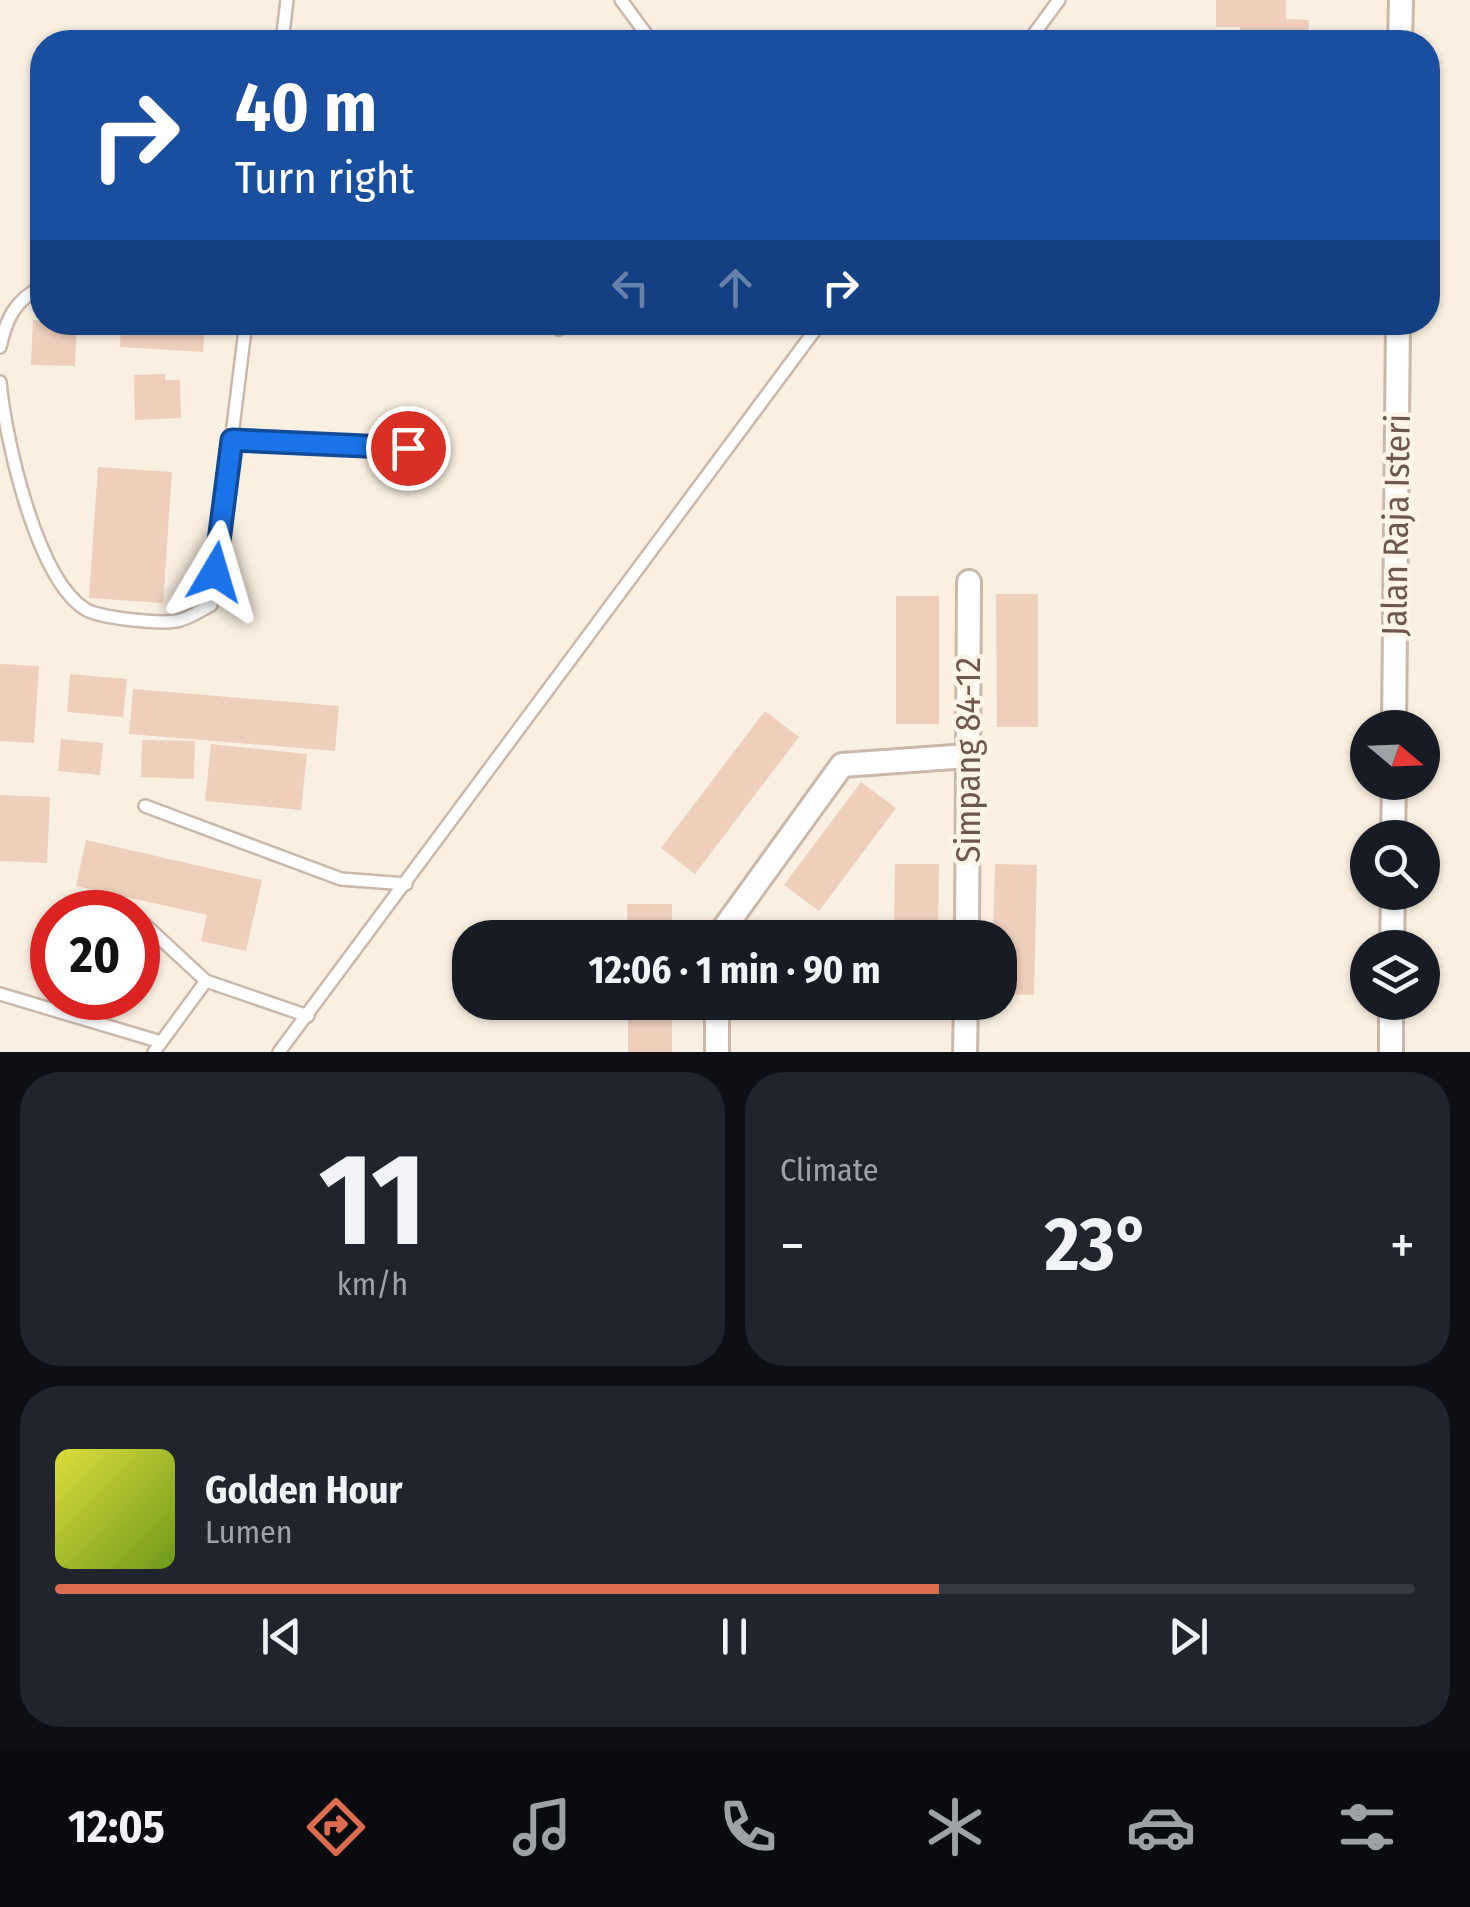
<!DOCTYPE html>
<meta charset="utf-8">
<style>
:root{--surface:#171b24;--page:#20242c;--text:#f1f3f6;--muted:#9ea1a6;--line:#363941;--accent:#db6c50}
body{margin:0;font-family:"Fira Sans Condensed",sans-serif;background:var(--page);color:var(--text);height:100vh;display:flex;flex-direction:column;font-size:38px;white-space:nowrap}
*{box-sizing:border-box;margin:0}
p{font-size:32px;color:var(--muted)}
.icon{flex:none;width:55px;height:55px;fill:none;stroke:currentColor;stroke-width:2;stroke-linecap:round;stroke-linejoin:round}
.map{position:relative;height:1052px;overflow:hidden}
.drawer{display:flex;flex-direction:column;gap:20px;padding:20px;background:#0d0f14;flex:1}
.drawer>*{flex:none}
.hud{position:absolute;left:30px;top:30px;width:1410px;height:305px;border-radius:40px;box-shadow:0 2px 8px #0004;background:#1a4fa0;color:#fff;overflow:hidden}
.needle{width:65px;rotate:109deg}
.buttons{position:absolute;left:1350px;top:710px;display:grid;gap:20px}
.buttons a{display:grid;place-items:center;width:90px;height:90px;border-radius:50%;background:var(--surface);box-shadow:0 2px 8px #0004;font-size:50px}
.speed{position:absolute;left:30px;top:890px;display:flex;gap:20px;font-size:50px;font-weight:700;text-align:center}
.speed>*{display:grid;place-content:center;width:130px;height:130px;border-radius:50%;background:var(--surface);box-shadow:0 2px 8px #0004;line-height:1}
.speed .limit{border:15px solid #d22;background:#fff;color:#111}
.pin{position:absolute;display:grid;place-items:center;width:85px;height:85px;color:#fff;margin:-42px;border:5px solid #fff;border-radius:50%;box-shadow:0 2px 10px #0007}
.me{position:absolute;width:110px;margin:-55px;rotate:7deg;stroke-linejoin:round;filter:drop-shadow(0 0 8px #0008)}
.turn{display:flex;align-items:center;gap:35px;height:210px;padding:0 40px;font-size:45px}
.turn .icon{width:130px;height:130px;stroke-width:2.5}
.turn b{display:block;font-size:70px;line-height:85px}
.lanes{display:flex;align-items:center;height:95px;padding:0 40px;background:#0003;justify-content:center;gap:50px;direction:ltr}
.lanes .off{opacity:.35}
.big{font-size:75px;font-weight:700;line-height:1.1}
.drawer .widget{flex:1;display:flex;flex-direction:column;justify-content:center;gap:15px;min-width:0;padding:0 35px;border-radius:40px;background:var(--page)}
.drawer .dial{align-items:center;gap:0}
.dial b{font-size:130px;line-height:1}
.song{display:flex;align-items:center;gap:30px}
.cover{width:120px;height:120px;border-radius:15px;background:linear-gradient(135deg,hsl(60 70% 55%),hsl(80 70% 35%))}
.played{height:10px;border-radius:5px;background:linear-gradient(90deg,var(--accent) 65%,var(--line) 65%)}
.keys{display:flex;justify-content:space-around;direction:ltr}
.heat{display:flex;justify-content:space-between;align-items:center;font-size:55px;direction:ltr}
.drawer .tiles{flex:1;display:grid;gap:20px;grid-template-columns:1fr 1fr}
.widget:last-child{grid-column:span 2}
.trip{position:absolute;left:452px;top:920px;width:565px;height:100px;border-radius:40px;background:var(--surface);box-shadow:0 2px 8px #0004;font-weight:700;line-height:100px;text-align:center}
.dock{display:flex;height:160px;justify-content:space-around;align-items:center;background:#090b0e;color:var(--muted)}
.dock .icon{width:70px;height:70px}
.dock .on{color:var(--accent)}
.dock b{font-size:45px;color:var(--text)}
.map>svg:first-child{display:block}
.building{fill:#edcfbc}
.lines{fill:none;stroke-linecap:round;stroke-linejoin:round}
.service-casing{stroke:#cab8aa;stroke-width:16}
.minor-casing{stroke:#cab8aa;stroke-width:28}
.service{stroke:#fff;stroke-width:11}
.minor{stroke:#fff;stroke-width:22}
.route-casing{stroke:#114b97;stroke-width:25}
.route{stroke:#1a73e8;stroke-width:18}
.labels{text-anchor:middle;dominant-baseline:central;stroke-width:9;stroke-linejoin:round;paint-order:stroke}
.street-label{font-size:35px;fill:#70574b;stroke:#fdf5e8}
</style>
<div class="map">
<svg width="1470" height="1052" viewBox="0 0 1470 1052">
<rect width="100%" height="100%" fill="#faf0e2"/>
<g class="building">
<path d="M1216,0h70v19l23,1 -1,22h-68v-15h-24z"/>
<path d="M33,320l44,2 -2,44 -44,-1z"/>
<path d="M121,322h84l-2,30 -83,-5z"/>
<path d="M165,374v6h15l1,38 -46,2 -1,-45z"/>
<path d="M98,467l74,5 -9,131 -74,-5z"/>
<path d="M996,594h42v133h-41z"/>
<rect x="896" y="596" width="43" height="128"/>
<path d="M0,664l39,2 -5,77 -34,-2z"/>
<path d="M70,674l57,5 -4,38 -56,-5z"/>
<path d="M133,689l206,17 -4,45 -206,-17z"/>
<path d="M765,711l34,26 -104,137 -34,-26z"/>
<path d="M61,739l42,4 -3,32 -42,-4z"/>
<path d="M142,740l53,1 -1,38 -53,-2z"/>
<path d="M211,744l96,10 -6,56 -96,-9z"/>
<path d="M861,782l35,26 -77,103 -35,-26z"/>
<path d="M0,795l50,2 -3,66 -47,-2z"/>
<path d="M86,840l176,40 -16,71 -45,-10 6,-26 -131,-29z"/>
<path d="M895,864h44l-1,74h-44z"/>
<path d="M995,864l42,1 -3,130 -34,-1v-56h-7z"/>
<path d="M627,904h45v34h-44z"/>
<rect x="628" y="1002" width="44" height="50"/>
</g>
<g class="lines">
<defs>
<g id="service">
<path d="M621,0l31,42"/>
<path d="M282,42l5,-42"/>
<path d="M1028,42l31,-42"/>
<path d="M559,329l2,-7"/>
<path d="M0,347c6,-27 15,-48 42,-60"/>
<path d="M0,382c5,55 36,196 85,227 14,9 73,15 91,12 11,-1 25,-11 35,-16l35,-283"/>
<path d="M232,439l176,8"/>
<path d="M145,806l196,73 65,5"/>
<path d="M130,912h1"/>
<path d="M138,918l68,63 102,35"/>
<path d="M0,994l161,48"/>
<path d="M154,1052l52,-71"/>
<path d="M279,1052l542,-730"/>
</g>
<g id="minor">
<path d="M1400,42l1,-42"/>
<path d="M1394,728l4,-406"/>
<path d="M1393,838l1,-56"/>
<path d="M717,938l125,-173 126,-9"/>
<path d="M967,938l2,-356"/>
<path d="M1392,948l1,-56"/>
<path d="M717,1052v-50"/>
<path d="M965,1052l1,-50"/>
<path d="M1391,1052v-50"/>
</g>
</defs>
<use href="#service" class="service-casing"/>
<use href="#minor" class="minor-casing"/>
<use href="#service" class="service"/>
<use href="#minor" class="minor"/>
</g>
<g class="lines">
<defs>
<path id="route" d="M215,572l17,-132 176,8"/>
</defs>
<use href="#route" class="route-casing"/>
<use href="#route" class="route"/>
</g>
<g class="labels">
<g class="street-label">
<text transform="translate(1396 525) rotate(-89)">Jalan Raja Isteri</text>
<text transform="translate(968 760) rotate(-90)">Simpang 84-12</text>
</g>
</g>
</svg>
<div class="buttons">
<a><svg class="needle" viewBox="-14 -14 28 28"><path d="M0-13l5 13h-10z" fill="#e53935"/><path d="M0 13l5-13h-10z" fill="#9ea1a6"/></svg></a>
<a><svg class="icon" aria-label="search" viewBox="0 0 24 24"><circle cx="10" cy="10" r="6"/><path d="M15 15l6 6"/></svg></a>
<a><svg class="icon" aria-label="layers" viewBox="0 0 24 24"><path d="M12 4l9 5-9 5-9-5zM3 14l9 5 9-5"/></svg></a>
</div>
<div class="speed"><div class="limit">20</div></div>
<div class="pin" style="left:408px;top:448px;background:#d93025"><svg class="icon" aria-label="arrive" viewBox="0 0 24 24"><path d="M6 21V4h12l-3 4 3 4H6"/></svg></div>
<svg class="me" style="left:215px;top:572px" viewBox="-20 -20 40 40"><path d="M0-17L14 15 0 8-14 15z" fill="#1a73e8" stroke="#fff" stroke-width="4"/></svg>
<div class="trip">12:06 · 1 min · 90 m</div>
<div class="hud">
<div class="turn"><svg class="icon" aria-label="right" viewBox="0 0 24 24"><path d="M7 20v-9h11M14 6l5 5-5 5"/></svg><div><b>40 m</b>Turn right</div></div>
<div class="lanes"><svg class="icon off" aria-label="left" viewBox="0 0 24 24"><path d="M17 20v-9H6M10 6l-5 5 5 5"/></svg><svg class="icon off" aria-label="ahead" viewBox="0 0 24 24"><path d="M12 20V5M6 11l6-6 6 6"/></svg><svg class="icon" aria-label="right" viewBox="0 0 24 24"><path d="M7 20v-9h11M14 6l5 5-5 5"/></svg></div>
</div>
</div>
<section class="drawer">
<div class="tiles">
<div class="widget dial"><b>11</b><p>km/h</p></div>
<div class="widget"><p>Climate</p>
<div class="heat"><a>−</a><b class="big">23°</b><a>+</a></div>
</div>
<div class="widget">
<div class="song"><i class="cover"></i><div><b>Golden Hour</b><p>Lumen</p></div></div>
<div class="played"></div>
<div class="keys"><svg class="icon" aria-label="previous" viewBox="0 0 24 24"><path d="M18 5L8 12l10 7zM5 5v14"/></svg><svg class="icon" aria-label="pause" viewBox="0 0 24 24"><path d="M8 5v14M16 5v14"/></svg><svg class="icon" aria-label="next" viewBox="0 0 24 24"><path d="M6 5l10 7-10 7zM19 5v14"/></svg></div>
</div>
</div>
</section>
<nav class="dock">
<b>12:05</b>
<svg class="icon on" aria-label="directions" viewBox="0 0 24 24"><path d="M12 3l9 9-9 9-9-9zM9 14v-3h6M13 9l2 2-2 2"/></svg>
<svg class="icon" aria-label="music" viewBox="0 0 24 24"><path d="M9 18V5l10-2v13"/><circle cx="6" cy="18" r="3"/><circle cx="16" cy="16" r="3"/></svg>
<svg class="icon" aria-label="phone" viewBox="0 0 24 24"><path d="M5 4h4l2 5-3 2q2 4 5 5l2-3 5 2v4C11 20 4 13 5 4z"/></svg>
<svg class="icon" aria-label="climate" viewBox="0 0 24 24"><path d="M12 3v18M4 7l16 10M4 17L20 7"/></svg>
<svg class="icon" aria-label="car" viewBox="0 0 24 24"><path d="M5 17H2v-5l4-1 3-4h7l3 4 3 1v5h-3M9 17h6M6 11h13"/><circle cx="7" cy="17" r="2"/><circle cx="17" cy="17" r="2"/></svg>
<svg class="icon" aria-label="filters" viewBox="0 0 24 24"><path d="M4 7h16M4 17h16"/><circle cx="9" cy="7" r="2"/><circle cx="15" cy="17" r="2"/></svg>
</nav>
